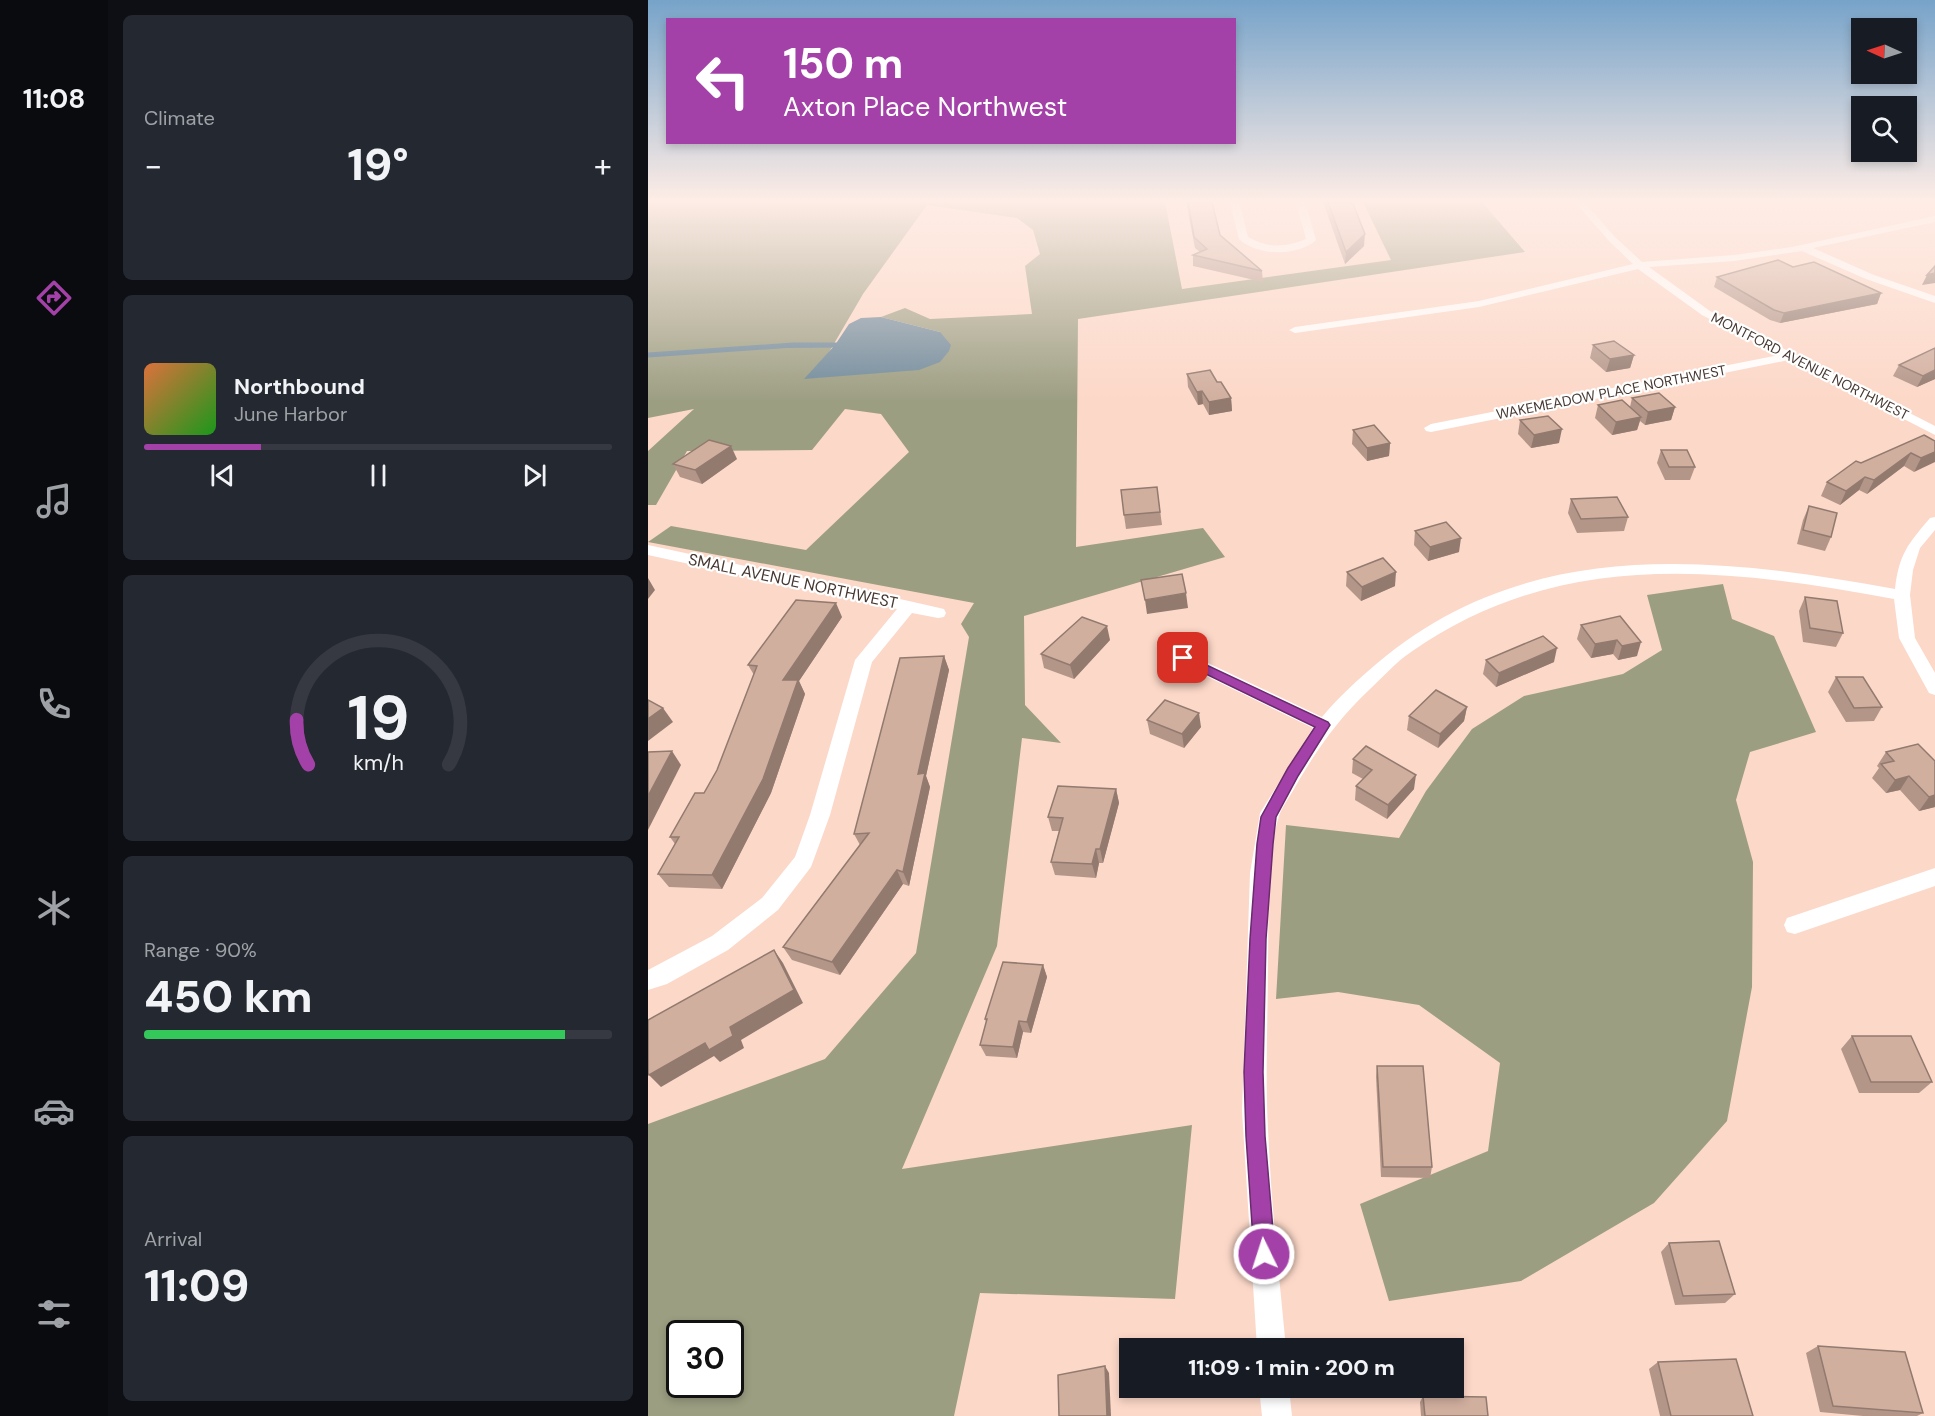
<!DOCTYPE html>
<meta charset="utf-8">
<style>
:root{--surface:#171b24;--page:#242831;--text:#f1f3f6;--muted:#9ea1a6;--line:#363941;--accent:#a341a8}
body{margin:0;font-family:"DM Sans",sans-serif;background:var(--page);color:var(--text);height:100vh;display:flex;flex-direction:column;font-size:22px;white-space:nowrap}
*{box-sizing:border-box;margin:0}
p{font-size:20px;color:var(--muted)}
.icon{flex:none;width:33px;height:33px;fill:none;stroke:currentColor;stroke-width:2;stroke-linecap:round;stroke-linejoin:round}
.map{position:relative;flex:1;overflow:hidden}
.drawer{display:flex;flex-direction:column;gap:15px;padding:15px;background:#0d0f14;width:540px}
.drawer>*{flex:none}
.guide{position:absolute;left:18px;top:18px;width:570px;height:126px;border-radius:0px;box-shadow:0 3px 9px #0003;background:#a341a8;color:#fff;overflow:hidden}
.needle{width:39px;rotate:273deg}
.buttons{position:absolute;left:1203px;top:18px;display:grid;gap:12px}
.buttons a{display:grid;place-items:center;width:66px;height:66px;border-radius:0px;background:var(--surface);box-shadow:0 3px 9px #0003;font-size:30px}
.speed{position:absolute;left:18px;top:1320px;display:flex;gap:12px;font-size:30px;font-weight:700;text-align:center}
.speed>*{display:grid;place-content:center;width:78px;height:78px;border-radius:50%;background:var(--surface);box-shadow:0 3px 9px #0003;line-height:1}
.speed .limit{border:3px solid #111;border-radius:9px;background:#fff;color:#111}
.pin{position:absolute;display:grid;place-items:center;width:51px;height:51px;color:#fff;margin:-26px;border-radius:12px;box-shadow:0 3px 9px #0006}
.me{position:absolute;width:66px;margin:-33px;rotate:356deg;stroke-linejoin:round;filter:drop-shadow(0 0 4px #0008)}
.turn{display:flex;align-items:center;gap:21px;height:126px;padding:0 18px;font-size:27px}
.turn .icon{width:78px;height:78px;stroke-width:2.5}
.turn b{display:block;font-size:42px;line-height:51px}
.big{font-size:45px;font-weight:800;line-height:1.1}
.drawer .tile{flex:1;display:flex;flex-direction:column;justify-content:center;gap:9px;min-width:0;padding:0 21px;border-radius:9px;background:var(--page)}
.drawer .dial{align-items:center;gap:0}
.dial svg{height:156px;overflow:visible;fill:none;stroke:var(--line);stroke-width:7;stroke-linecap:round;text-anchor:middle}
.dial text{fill:var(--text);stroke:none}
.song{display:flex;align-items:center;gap:18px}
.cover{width:72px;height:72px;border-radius:9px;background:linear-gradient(135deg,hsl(20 70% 55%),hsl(120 70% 35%))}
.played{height:6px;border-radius:3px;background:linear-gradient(90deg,var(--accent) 25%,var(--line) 25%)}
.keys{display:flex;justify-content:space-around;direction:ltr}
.heat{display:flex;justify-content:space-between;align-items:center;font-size:33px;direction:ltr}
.charge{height:9px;border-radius:4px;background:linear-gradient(90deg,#34c759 90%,var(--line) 0)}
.trip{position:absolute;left:471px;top:1338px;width:345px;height:60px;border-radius:0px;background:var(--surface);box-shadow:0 3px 9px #0003;font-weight:800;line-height:60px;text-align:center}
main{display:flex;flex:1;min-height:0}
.menu{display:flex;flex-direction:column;width:108px;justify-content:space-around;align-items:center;background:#090b0e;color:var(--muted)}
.menu .icon{width:42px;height:42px}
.menu .current{color:var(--accent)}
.menu b{font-size:27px;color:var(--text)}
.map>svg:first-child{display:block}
.forest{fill:#9c9e82;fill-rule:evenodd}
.water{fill:#6f8a9b}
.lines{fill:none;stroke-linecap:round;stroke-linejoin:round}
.stream-far1{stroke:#6f8a9b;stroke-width:4}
.stream{stroke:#6f8a9b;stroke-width:5}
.minor{fill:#fff;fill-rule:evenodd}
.wall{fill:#b49689}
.shaded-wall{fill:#927a6f}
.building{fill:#d1af9f;stroke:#927a6f;stroke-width:1.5}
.route{fill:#a341a8;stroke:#6a2a6d;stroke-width:1.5}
.labels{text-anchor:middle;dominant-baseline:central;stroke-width:4.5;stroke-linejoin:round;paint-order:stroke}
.far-street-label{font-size:14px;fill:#463832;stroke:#fff}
.street-label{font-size:16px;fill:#463832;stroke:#fff}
</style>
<main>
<nav class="menu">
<b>11:08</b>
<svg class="icon current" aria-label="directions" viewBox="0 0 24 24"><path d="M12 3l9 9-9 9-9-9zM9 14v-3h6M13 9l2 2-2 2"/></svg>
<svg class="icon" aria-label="music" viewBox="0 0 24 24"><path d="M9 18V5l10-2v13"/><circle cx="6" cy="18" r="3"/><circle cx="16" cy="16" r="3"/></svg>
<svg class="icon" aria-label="phone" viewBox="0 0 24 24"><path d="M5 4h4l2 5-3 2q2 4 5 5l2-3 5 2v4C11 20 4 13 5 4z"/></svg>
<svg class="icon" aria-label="climate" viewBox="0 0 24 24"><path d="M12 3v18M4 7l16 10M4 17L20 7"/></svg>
<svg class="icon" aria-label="car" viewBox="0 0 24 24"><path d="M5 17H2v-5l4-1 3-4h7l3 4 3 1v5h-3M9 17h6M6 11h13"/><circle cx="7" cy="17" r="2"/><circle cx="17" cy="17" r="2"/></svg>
<svg class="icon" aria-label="filters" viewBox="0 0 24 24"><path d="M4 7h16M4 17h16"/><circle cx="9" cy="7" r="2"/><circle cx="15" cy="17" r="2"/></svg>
</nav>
<section class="drawer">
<div class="tile"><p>Climate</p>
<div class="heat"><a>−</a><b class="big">19°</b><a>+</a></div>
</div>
<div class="tile">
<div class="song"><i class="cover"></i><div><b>Northbound</b><p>June Harbor</p></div></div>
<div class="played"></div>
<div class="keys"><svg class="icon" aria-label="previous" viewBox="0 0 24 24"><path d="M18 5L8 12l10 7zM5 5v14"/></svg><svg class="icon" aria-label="pause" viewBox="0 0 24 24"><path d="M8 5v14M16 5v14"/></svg><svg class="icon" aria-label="next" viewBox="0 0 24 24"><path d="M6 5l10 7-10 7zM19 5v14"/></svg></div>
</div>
<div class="tile dial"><svg viewBox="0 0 100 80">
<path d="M14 69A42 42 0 1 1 86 69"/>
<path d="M14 69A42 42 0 0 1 8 46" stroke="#a341a8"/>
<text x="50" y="56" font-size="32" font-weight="700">19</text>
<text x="50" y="72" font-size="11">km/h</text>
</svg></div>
<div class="tile"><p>Range · 90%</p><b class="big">450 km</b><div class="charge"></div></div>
<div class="tile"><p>Arrival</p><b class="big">11:09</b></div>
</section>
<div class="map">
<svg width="1287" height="1416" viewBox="0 0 1287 1416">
<rect width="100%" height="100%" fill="#fcd8c8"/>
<g class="forest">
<path d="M0,202h517l17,87 209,-29 -28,-58h119l43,50 -447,67 -2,228 127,-19 22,29 -201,59 1,89 36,38 -39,-5 -25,208 -95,223 290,-44 -17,174 -195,-6 -26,123h-306v-292l177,-65 91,-106 53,-316 -8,-13 13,-21 -326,-61 23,-16 135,24 103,-98 -28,-38 -36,-5 -33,41 -125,1 -31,54h-8v-54l46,-42 -46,9zM279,205l90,13 16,12 7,24 -15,12 7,48 -102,5 -25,-11 -24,9 59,15 -97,42 -29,4 49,-84zM32,1334h50v50h-50z"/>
<path d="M1075,584l9,35 42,17 42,96 -66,20 -14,48 17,62 -1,125 -25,134 -73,82 -133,78 -132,20 -29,-97 128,-53 12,-88 -81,-58 -81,-13 -62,7 10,-174 113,13 27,-47 46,-62 52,-33 99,-22 39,-24 -15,-55z"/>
</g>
<path class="water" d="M233,317l59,15 11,13 -2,6 -9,11 -21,8 -115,9 31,-34 14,-21 12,-6z"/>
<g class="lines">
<path class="stream-far1" d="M135,346l59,-1"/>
<path class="stream" d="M0,355l145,-10h49"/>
<g class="minor">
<path d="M582,202h9l9,35c19,11 38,11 58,2l-10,-37h9l11,38c-19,17 -59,16 -77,-1z"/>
<path d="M927,202h9l31,35 27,25 92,-7 58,-8 143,-31v6l-122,26 61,27 61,21v7l-69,-24 -64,-28 -68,10 -85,6 61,44 225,115v9l-146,-75 -358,72 -5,-1 -2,-3 7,-4 348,-69 -77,-40 -64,-46 -159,38 -184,26 -6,-3 6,-3 184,-26 154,-37 -24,-23z"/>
<path d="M1287,517v13l-15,18 -7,22 -3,25 5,43 20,35v22l-6,-2 -30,-55 -5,-39c-169,-31 -333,-52 -483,53 -15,10 -28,25 -42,38 -31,29 -54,62 -75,99 -5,9 -12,18 -15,27 -13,43 -10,100 -11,144 0,56 -3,113 0,169 3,73 11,146 18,219h-29l-15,-237 8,-238 10,-60 53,-85 -136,-66 -3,-4 3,-4h12l133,63c14,-17 29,-31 45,-45 152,-137 341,-117 528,-83 4,-35 13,-45 35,-71z"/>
<path d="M0,545l261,56 35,8 2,4 -2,4 -6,1 -26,-5 -40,49 -42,153 -19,52 -33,43 -50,40 -61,34 -19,6v-20l64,-34 50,-38 33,-41 15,-42 45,-155 42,-51 -249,-54z"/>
<path d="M1287,868v18l-140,48 -8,-2 -3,-7 3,-7z"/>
<path d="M611,1388h30l3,28h-30z"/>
</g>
</g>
<g class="wall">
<path d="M538,202h26l8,33 42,36 1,11 -70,-16v-11l7,-3 -5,-4z"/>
<path d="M675,202h27l14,44 -19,18z"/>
<path d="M1145,267l88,26 -4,11 -97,19 -10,-3 -56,-33 3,-10z"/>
<path d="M945,345l41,10 -4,13 -24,4 -16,-14z"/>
<path d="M1251,365l36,14 -18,8 -24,-11z"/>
<path d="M539,374l30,8 14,16 1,13 -23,4 -6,-11 -5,1 -10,-18z"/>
<path d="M984,398l43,9 -4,13 -26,5 -5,-4 -3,9 -25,5 -17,-17 3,-13 32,2z"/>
<path d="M872,420l39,23 -28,5 -13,-14z"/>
<path d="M705,430l37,13 -1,13 -22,5 -15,-17z"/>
<path d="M1287,441l-21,31 -10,-6 -37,28 -8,-4 -19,15 -19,-9 6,-14z"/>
<path d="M1013,450l34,17 -5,13h-25l-8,-17z"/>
<path d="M89,459l-35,25 -22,-7 -7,-13z"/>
<path d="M509,487l5,38 -36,4 -2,-14z"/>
<path d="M923,499l57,18 -4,14 -47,2 -9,-20z"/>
<path d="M1161,506l22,31 -6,14 -28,-7 6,-24z"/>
<path d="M767,531l44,21 -31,9 -14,-16z"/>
<path d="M699,572l48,14 -34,15 -15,-15z"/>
<path d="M1157,597l38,36 -7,14 -33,-5 -4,-31z"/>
<path d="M972,616l17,40 -19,4 -5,-6 -22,4 -14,-19 4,-14z"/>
<path d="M194,617l-43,64 6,13 -34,99 -49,96 -53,-2 -11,-13 17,-30 -5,-7 34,-44 13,-23 37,-95 -6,-10z"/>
<path d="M462,640l-36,39 -30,-11 -3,-14z"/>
<path d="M296,656l5,14 -23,106 4,11 -21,99 -6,-2 -63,91 -48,-15 -9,-13 77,-102 -6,-11z"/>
<path d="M838,660l68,2 -58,25 -13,-13z"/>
<path d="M1188,677l46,30 -8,14 -28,1 -18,-30z"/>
<path d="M819,707l-3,14 -26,27 -31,-18 2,-14z"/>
<path d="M499,720l54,7 -17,21 -34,-14z"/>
<path d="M1270,744l17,63 -16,4 -19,-21 -14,3 -14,-15 7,-10 -2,-2 9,-14z"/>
<path d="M705,759l61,30 -27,30 -32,-19 1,-14 7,-7 -11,-6z"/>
<path d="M468,789l3,14 -16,60h-4l-3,15 -41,-3 -4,-13 8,-31h-7l-4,-14z"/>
<path d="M395,965l4,12 -16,56 -8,-1 -6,26 -31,-2 -6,-11 6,-23 -1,-3z"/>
<path d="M1204,1036l80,46 -13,11h-60l-18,-44z"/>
<path d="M729,1066l55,101 -2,11 -49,-1 -5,-100z"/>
<path d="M1021,1243l66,51 -10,9 -50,2 -14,-53z"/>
<path d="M1170,1346l105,67 -6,3h-54l-43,-4 -14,-59z"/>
<path d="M1010,1362l95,54h-93l-11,-47z"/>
<path d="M775,1396l65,20h-67l-1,-14z"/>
</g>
<g class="shaded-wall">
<path d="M717,234l-1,12 -19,18 1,-12z"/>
<path d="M1287,273v10l-13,2 5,-10z"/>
<path d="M1233,293l-4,11 -97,19 4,-10z"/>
<path d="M986,355l-4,13 -24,4 4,-13z"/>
<path d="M1287,370v9l-18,8 6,-11z"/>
<path d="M554,391l1,13 -5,1 -1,-13z"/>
<path d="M583,398l1,13 -23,4v-13z"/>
<path d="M1027,407l-4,13 -26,5 3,-13z"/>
<path d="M993,417l-4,13 -25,5 4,-13z"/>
<path d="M914,429l-3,14 -28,5 3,-13z"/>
<path d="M742,443l-1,13 -22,5v-13z"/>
<path d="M83,446l6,13 -35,25 -7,-14z"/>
<path d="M1287,452v10l-21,10 7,-14z"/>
<path d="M1263,453l-7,13 -37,28 7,-14z"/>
<path d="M1217,477l-6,13 -19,15 6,-14z"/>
<path d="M813,538l-2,14 -31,9 2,-14z"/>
<path d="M748,572l-1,14 -34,15 1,-14z"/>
<path d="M0,578l7,12 -7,9z"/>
<path d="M538,593l2,15 -41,6 -2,-14z"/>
<path d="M188,603l6,14 -43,64 6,13 -34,99 -49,96 -10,-14 71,-195z"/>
<path d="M459,626l3,14 -36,39 -4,-14z"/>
<path d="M969,640l-4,14 -22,4 4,-14z"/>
<path d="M993,642l-4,14 -19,4 4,-14z"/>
<path d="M909,648l-3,14 -58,25 3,-14z"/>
<path d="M296,656l5,14 -23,106 4,11 -21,99 -6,-14 15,-98z"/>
<path d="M819,707l-3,14 -26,27 2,-14z"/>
<path d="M15,708l10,14 -25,19v-22z"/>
<path d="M551,713l2,14 -17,21 -2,-14z"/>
<path d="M24,751l9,14 -33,65v-34z"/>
<path d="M768,775l-2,14 -27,30 1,-14z"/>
<path d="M1261,776l-9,14 -14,3 9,-13z"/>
<path d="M468,789l3,14 -16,60 -3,-14z"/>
<path d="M1287,795v12l-16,4 10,-14z"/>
<path d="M448,849l3,14 -3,15 -4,-14z"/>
<path d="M249,870l6,14 -63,91 -8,-13z"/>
<path d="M126,950l9,13 20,40 -62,37 3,8 -24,14 -6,-6 -53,31 -12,-12 81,-48z"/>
<path d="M395,965l4,12 -16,56 -4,-11z"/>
<path d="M371,1021l4,11 -6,26 -4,-11z"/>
<path d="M457,1366l4,7 2,43h-4z"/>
</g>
<g class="building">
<path d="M540,202h24l8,33 42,36 -69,-16 14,-6 -13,-12z"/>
<path d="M680,202h22l1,2h2l12,30 -19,18z"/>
<path d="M1130,260l15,7 21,-5 67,31 -97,20 -10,-3 -57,-33z"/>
<path d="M1287,266v7l-8,2z"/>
<path d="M966,341l20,14 -24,4 -17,-14z"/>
<path d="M1287,348v22l-12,6 -24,-11z"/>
<path d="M562,370l7,12h4l10,16 -22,4 -7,-11 -5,1 -10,-18z"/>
<path d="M1011,393l16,14 -27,5 -16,-14z"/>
<path d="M974,400l19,17 -25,5 -18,-17z"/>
<path d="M900,416l14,13 -28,6 -14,-15z"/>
<path d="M726,425l16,18 -23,5 -14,-18z"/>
<path d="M1276,435l11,6v11l-14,6 -10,-5 -37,27 -9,-3 -19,14 -19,-9 29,-21 5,2z"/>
<path d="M61,440l22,6 -36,24 -22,-6z"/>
<path d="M1013,450h26l8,17h-26z"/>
<path d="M509,487l3,25 -36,3 -3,-25z"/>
<path d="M969,497l11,20 -47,2 -10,-20z"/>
<path d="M1161,506l28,7 -6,24 -28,-7z"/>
<path d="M798,522l15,16 -31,9 -15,-16z"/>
<path d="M735,558l13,14 -34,15 -15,-15z"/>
<path d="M534,574l4,19 -41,7 -4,-20z"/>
<path d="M1157,597l32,4 6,32 -33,-5z"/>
<path d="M148,600l40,3 -53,77h15l-35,99 -51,96 -54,-1 21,-37h-9l25,-44h9l13,-23 40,-104 -9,-1z"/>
<path d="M972,616l21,26 -19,4 -5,-6 -22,4 -14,-19z"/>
<path d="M434,617l25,9 -37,39 -29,-11z"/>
<path d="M895,636l14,12 -58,25 -13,-13z"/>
<path d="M296,656l-26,118 7,-1 -22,99 -6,-2 -65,92 -49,-15 86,-114 -15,1 46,-176z"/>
<path d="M1188,677h27l19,30 -28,1z"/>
<path d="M788,690l31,17 -27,27 -31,-18z"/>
<path d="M0,700l15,8 -15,11z"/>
<path d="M517,700l34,13 -17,21 -35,-14z"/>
<path d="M1270,744l17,17v34l-6,2 -20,-21 -14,4 -14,-16 13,-3 -8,-9z"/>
<path d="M718,746l50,29 -28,30 -32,-19 16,-16 -19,-11z"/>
<path d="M24,751l-24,45v-44z"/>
<path d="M410,786l58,3 -16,60h-4l-4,15 -41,-2 12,-44 -15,-1z"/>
<path d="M126,950l20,40 -64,37 3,9 -24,14 -4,-7 -56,32 -1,-2v-53z"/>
<path d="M355,962l40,3 -16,57 -8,-1 -6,26 -33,-2 7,-26h-2z"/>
<path d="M1204,1036h59l21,46h-61z"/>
<path d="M729,1066h46l9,101h-49z"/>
<path d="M1071,1241l16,53 -52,2 -14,-53z"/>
<path d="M1170,1346l87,6 18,61 -90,-7z"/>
<path d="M1088,1359l17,57h-82l-13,-54z"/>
<path d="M457,1366l2,50h-48l-1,-41z"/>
<path d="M775,1396l63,1 2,19h-63z"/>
</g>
<linearGradient id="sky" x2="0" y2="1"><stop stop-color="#77a3c9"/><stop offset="0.5" stop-color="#feede6"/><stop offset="1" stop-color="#feede6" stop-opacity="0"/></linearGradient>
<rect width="1287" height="401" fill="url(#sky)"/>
<path class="route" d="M535,654l145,68 2,3 -32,51 -22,41 -3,27 -7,95 -3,133 2,64 10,118 -3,8 -8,3 -7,-3 -3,-8 -8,-118 -2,-64 6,-133 7,-95 4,-27 27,-49 27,-41 -136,-66 -2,-3 2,-3z"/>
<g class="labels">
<g class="far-street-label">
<text transform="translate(1162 366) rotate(27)">MONTFORD AVENUE NORTHWEST</text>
<text transform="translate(963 392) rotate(-11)">WAKEMEADOW PLACE NORTHWEST</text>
</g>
<g class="street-label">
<text transform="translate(145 581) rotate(12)">SMALL AVENUE NORTHWEST</text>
</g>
</g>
</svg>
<div class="buttons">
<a><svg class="needle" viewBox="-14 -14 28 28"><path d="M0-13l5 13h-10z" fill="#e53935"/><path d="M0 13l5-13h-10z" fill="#9ea1a6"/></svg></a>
<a><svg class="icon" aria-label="search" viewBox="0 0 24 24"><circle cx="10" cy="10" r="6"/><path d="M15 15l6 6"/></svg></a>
</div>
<div class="speed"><div class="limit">30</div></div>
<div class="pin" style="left:535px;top:658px;background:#d93025"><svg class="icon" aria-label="arrive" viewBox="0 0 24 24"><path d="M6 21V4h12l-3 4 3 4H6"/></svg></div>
<svg class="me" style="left:616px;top:1254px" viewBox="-20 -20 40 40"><circle r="17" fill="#a341a8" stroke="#fff" stroke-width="3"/><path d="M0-11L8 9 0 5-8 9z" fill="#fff"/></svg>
<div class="trip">11:09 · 1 min · 200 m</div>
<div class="guide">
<div class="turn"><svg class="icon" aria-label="left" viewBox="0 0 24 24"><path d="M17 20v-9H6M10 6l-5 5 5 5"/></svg><div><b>150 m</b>Axton Place Northwest</div></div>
</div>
</div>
</main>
